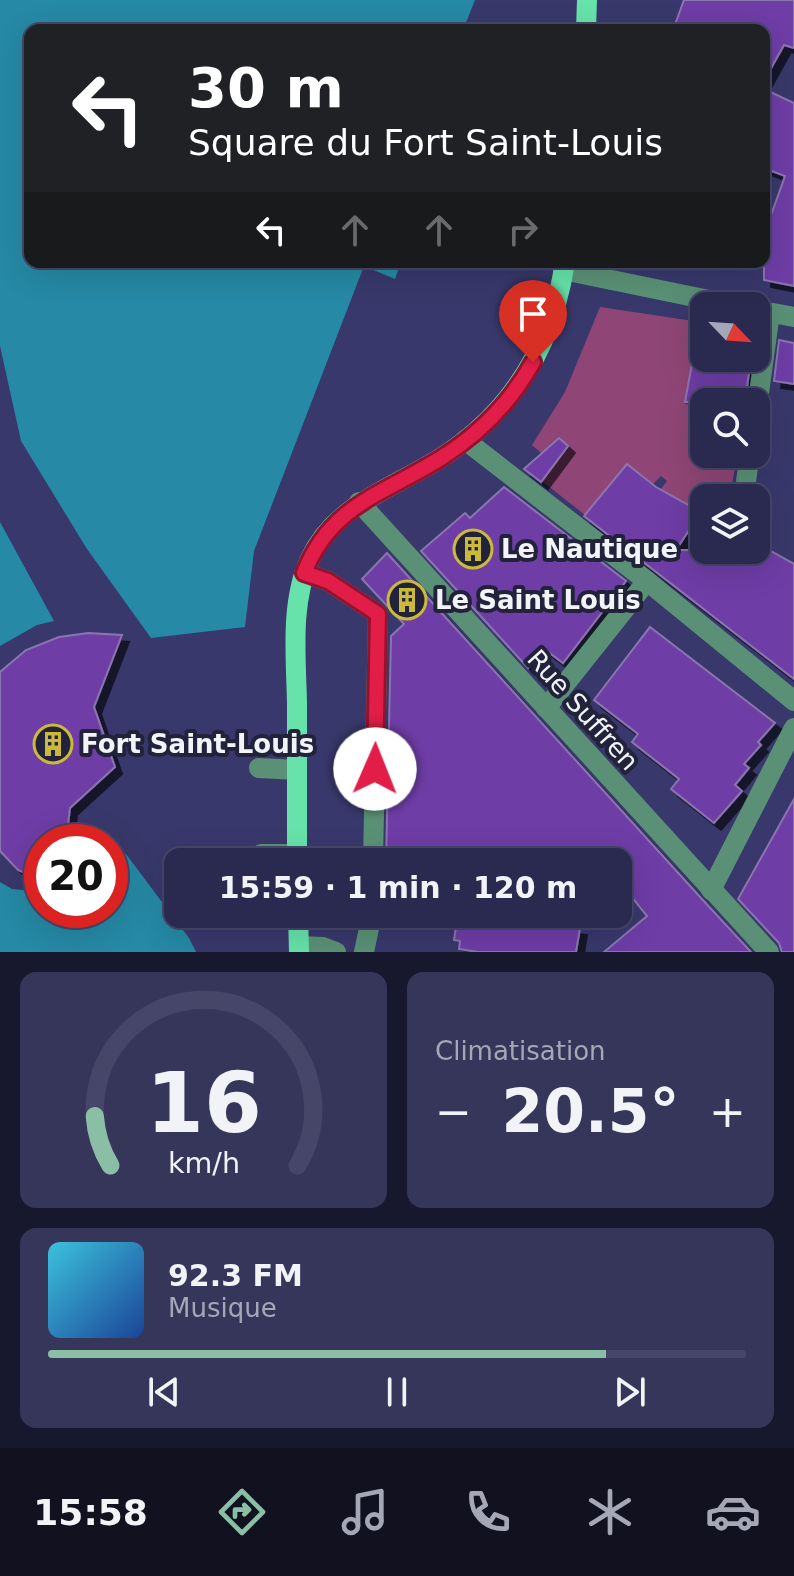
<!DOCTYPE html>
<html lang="fr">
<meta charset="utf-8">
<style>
:root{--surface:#2a2a51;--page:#36365b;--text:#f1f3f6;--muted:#a5a7b7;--line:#464668;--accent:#8abfa5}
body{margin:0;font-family:"DejaVu Sans",sans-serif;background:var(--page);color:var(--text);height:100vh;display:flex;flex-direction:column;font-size:30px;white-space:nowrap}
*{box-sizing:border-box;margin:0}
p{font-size:26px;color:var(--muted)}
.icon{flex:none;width:44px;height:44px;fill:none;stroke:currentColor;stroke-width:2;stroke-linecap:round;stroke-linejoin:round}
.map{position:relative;height:952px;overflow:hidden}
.side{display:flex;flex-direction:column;gap:20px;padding:20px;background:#17172d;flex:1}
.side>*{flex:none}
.guide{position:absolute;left:24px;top:24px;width:746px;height:244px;border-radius:16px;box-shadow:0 8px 32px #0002,0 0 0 2px var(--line);background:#202124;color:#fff;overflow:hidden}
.needle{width:52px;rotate:115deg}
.fabs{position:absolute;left:690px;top:292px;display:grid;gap:16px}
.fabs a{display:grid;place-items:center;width:80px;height:80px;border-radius:16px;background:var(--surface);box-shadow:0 8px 32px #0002,0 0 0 2px var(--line);font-size:40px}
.speed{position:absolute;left:24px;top:824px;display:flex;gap:16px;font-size:40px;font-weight:700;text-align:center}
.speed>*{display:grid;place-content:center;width:104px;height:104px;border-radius:50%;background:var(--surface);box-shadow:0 8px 32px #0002,0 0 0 2px var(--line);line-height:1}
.speed .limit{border:12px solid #d22;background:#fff;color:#111}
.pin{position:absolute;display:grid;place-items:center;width:68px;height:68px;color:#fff;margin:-82px -34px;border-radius:50% 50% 50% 0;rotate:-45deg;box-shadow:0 0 8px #0007}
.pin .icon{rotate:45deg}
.me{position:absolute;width:88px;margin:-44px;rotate:1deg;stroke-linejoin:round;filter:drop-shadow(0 0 6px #0008)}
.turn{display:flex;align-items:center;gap:28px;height:168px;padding:0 32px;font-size:36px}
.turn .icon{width:104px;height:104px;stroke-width:2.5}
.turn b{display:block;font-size:56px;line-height:68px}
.lanes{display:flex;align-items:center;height:76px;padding:0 32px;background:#0003;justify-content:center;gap:40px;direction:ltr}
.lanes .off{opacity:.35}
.big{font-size:60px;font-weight:600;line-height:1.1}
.side .card{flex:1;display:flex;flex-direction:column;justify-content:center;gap:12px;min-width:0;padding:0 28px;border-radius:16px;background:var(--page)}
.side .dial{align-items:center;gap:0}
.dial svg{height:208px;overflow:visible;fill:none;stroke:var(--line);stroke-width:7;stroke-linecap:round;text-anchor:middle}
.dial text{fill:var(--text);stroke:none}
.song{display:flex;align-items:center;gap:24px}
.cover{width:96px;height:96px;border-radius:12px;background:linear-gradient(135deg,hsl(190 70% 55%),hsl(220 70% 35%))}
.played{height:8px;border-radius:4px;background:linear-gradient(90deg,var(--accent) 80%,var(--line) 80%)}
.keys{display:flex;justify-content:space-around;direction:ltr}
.heat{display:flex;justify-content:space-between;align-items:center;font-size:44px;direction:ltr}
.side .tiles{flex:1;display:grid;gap:20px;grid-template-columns:1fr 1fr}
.card:last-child{grid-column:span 2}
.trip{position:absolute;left:164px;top:848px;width:468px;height:80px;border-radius:16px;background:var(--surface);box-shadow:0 8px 32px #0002,0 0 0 2px var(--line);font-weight:600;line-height:80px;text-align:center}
.tab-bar{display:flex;height:128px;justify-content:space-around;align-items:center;background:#111120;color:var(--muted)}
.tab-bar .icon{width:56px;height:56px}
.tab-bar .current{color:var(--accent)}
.tab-bar b{font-size:36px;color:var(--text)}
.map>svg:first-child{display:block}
.green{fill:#8f4676}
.water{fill:#2689a5}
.building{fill:#6e3ea6;stroke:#8b75ae;stroke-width:2;filter:url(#shadow)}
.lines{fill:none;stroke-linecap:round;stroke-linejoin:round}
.minor{stroke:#5a9176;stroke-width:20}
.major{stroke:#66e2aa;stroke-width:20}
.route-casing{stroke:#92132f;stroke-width:20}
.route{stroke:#e11d48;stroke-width:14}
.labels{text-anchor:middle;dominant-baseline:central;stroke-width:8;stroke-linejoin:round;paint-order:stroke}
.poi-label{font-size:26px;font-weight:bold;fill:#f3f3fa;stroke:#22233b;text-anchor:start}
.street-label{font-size:26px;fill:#f3f3fa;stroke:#22233b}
</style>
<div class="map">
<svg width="794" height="952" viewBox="0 0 794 952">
<defs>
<filter id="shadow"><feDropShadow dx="7" dy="7" stdDeviation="0" flood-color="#0009"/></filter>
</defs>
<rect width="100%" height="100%" fill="#38386c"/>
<path class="green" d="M600,307l100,15 -15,82 19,4v46h34l-9,44h-25v16l-43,-25 6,-8 -6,-5 -8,8 -26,-20 -42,51 -43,-34 12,-17 -22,-19 33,-53z"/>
<g class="water">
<path d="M0,0h475l-12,30h-433v232h371l-6,17 -31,-13 -110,285 -9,76 -94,11 -64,-89 -66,-108 -21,-95z"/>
<path d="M0,522l54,99 -17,4 -37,21z"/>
<path d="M110,849l16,5 63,84 7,14h-196v-70l12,7 30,3v18h68z"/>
</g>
<g class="building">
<path d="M684,0h110v48l-10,-3 -20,36v-51h-91z"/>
<path d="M764,89l30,14v183l-30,-6v-63l6,1 15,-42 -21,-8z"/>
<path d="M779,340l15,3v41l-20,-3z"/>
<path d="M693,358h58l-6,44h-60z"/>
<path d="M559,438l9,8 -27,36 -17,-13z"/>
<path d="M627,464l29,23 45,25 -25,38h93l25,14v115l-210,-163z"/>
<path d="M504,487l122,94 -63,82 -20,-15 -15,20 -107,-117 44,-38 5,5z"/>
<path d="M387,553l314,345 50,54h-147l43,-36 -29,-36v-18h-232l5,-226 13,-12 -42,-45z"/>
<path d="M650,627l125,96 -17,19 3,3 -17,19 5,4 -14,17 7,6 -28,32 -43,-34 8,-10 -47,-37 6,-8 -44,-34z"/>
<path d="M88,633l34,2 -28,72 21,60 -45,41 -4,34h-24v38l-24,-10 -18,-19v-179l26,-22 33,-13z"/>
<path d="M794,799v153h-12l-3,-9 -41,-44z"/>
<path d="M458,914h85l-1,9 38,5 -4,24h-98l-19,-3 1,-8 -6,-1z"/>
</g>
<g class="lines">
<g class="minor">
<path d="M563,270l175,36"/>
<path d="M756,310l38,7"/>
<path d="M756,415l14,-102"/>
<path d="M465,440l182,141 147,120"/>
<path d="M746,481l4,-27"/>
<path d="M359,502l410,450"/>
<path d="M304,573l24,8 50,33 -5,248"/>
<path d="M546,708l101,-127"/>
<path d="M259,768l38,2"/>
<path d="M261,854h36"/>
<path d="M711,890l83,-162"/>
<path d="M299,946l24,1 13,5"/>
<path d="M364,952l8,-38"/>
</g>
<g class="major">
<path d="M586,30l1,-30"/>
<path d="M297,862c0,-53 0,-106 0,-159 -1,-46 -7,-101 13,-144 22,-48 69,-66 112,-90 82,-45 129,-114 143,-207"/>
<path d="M298,914l1,38"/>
</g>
</g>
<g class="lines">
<defs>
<path id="route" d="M375,769l3,-155 -50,-33 -24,-8c27,-69 80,-79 137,-115 38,-24 70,-56 92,-96"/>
</defs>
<use href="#route" class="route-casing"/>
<use href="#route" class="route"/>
</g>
<defs>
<symbol id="building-ring" viewBox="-11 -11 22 22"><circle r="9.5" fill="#22233b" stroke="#cbba39" stroke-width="1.5"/><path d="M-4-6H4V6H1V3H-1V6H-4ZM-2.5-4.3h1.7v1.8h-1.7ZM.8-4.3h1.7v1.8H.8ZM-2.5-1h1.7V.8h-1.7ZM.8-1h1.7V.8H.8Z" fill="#cbba39"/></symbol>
</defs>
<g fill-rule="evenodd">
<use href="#building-ring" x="451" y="527" width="44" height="44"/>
<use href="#building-ring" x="385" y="578" width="44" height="44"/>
<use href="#building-ring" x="31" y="722" width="44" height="44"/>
</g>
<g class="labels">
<g class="poi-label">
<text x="501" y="549">Le Nautique</text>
<text x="435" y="600">Le Saint Louis</text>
<text x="81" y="744">Fort Saint-Louis</text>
</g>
<g class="street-label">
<text transform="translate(583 710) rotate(48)">Rue Suffren</text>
</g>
</g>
</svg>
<div class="fabs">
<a><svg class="needle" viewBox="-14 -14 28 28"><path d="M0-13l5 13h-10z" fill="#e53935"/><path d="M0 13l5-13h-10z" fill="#a5a7b7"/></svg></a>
<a><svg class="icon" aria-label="search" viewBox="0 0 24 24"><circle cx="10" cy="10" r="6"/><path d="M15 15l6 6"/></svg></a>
<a><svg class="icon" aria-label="layers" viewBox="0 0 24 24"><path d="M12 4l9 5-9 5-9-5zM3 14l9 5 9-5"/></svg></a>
</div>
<div class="speed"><div class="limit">20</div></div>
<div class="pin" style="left:533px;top:362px;background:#d93025"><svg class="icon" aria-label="arrive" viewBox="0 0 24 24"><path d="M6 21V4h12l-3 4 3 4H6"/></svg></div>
<svg class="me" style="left:375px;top:769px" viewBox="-20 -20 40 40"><circle r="19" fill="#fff"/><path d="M0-13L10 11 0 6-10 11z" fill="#e11d48"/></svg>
<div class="trip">15:59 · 1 min · 120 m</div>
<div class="guide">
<div class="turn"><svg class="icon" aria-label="left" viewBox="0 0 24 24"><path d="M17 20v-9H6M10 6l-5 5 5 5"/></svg><div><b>30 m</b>Square du Fort Saint-Louis</div></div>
<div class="lanes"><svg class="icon" aria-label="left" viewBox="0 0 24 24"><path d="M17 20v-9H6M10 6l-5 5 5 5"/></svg><svg class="icon off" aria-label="ahead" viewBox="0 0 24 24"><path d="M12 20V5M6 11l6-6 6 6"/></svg><svg class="icon off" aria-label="ahead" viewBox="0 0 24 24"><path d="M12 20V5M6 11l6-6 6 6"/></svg><svg class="icon off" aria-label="right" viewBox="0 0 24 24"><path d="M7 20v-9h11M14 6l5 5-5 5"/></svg></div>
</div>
</div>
<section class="side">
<div class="tiles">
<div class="card dial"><svg viewBox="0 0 100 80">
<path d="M14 69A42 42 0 1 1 86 69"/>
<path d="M14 69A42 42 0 0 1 8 50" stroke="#8abfa5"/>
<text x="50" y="56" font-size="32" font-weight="700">16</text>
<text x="50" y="72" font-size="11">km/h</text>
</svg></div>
<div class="card"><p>Climatisation</p>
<div class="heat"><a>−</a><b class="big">20.5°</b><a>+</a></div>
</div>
<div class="card">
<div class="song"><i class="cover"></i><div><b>92.3 FM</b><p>Musique</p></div></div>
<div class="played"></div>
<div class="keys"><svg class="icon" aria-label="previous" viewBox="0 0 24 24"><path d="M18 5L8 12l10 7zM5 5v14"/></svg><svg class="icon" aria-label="pause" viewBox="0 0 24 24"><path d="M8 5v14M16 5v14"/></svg><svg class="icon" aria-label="next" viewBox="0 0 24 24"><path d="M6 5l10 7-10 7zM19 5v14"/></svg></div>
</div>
</div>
</section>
<nav class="tab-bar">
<b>15:58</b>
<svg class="icon current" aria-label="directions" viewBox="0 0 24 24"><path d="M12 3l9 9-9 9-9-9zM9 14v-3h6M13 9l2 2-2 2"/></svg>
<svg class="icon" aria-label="music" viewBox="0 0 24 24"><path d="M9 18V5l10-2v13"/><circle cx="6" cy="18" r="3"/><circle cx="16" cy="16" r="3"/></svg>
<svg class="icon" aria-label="phone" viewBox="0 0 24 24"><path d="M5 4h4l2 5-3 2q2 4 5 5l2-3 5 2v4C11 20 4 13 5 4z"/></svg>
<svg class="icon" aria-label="climate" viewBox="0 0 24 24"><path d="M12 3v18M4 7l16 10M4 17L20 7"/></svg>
<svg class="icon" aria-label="car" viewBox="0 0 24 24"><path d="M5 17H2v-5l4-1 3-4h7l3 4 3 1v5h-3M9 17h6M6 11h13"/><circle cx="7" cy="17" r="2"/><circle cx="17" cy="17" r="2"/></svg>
</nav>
